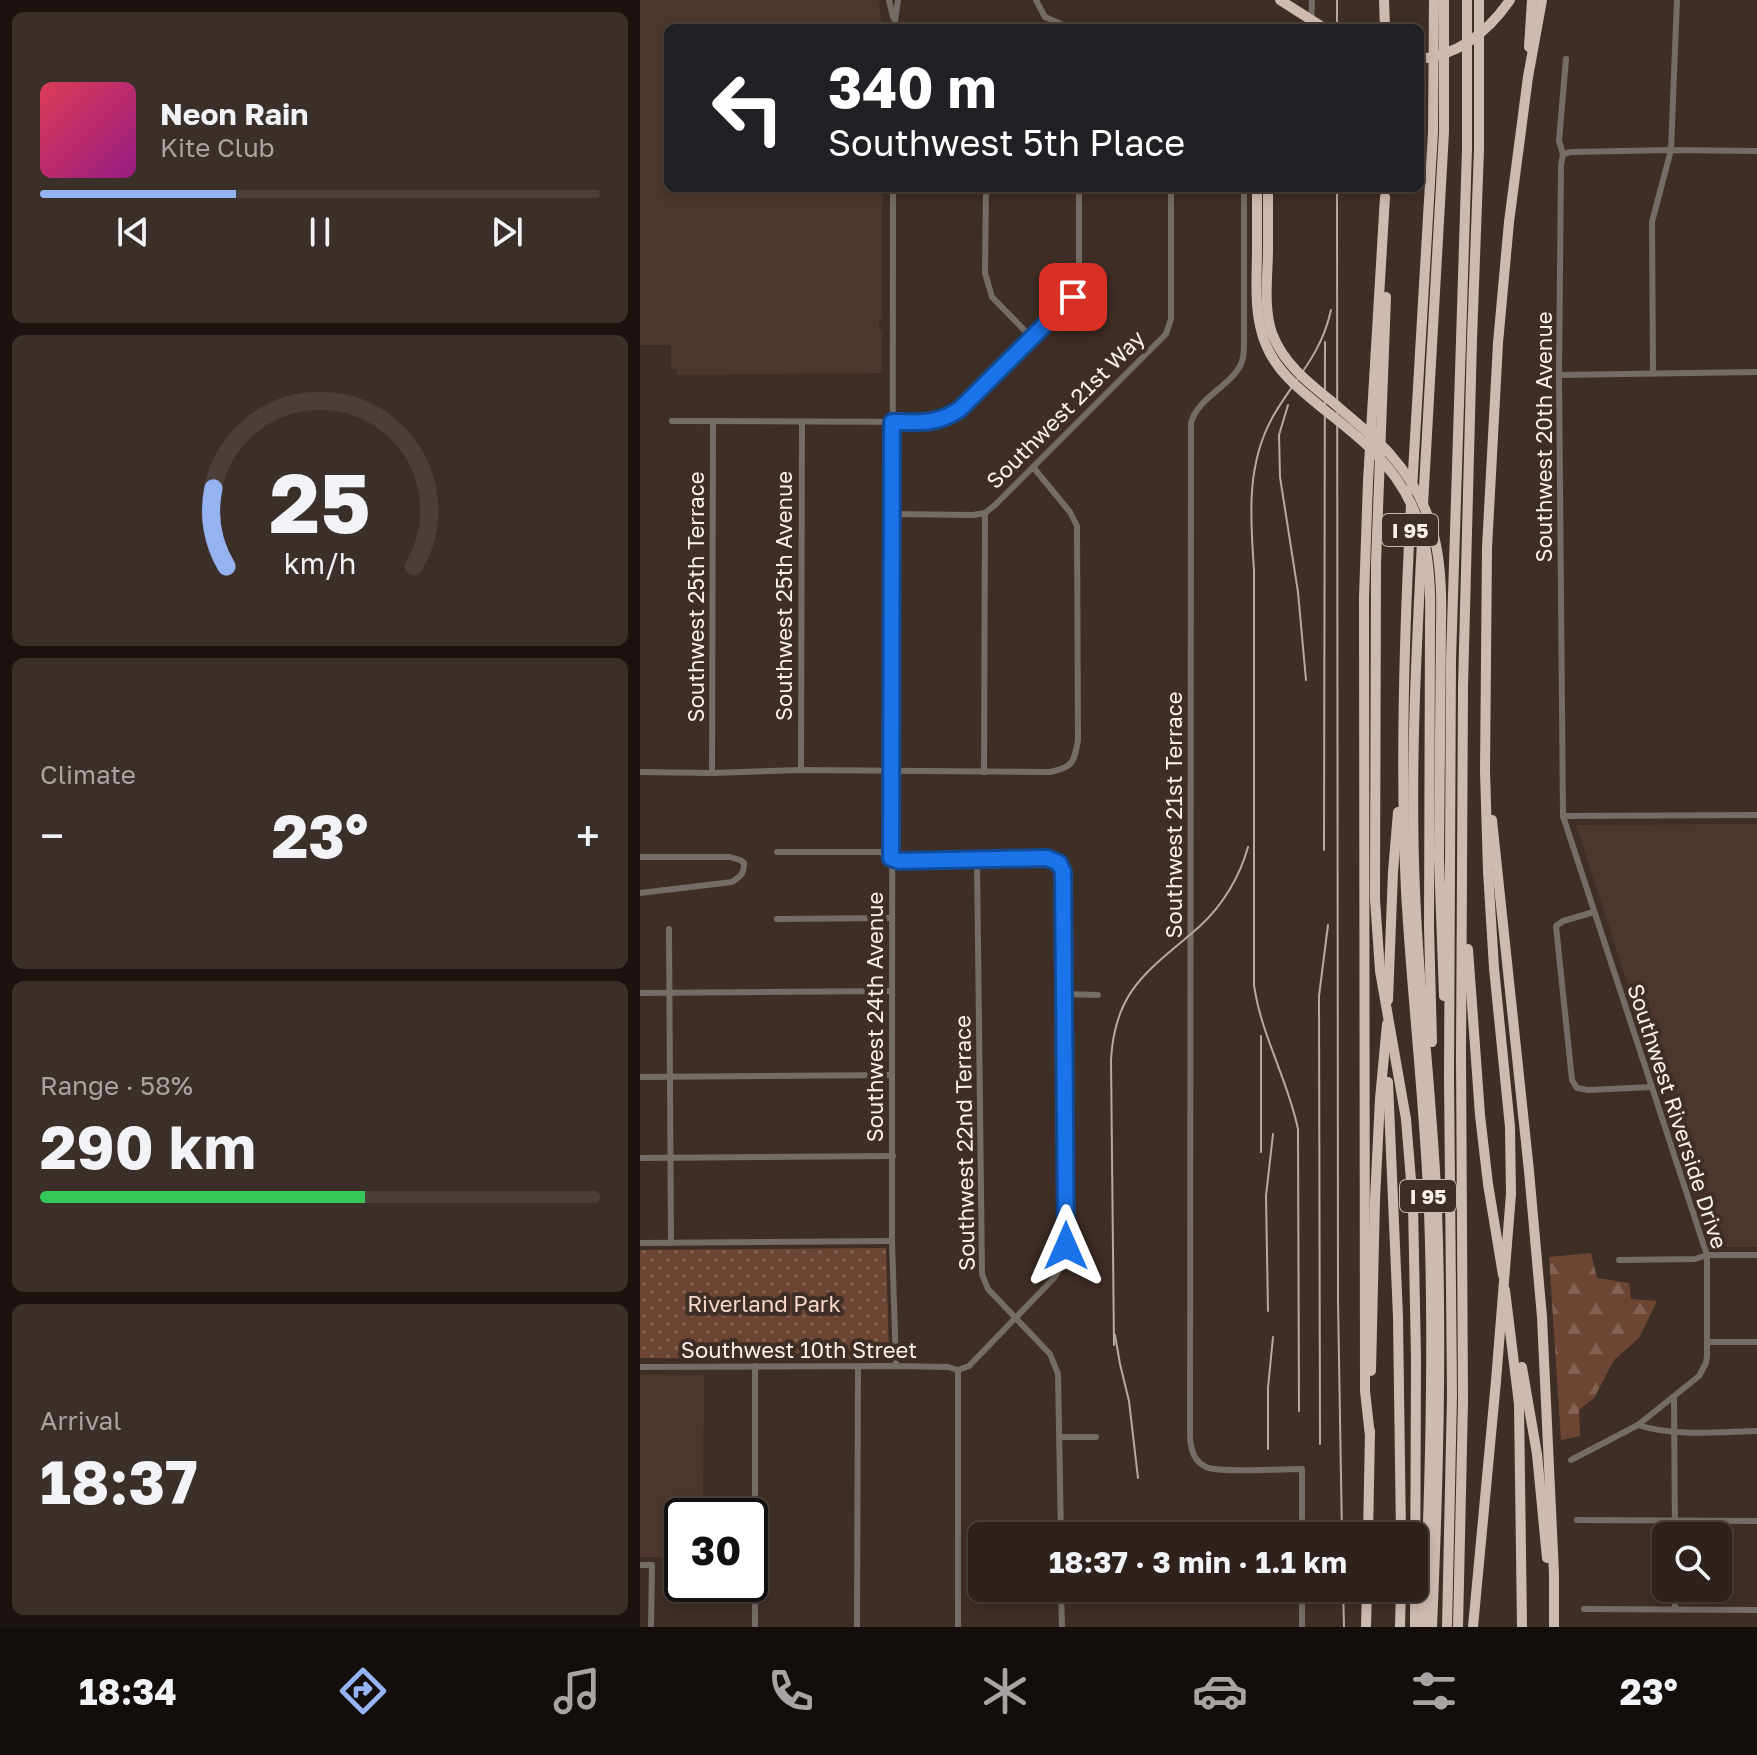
<!DOCTYPE html>
<meta charset="utf-8">
<style>
:root{--surface:#2f221c;--page:#3b2f29;--text:#f1f3f6;--muted:#a7a4a3;--line:#4a3f3b;--accent:#95b2f1}
body{margin:0;font-family:"Golos Text",sans-serif;background:var(--page);color:var(--text);height:100vh;display:flex;flex-direction:column;font-size:30px;white-space:nowrap}
*{box-sizing:border-box;margin:0}
p{font-size:26px;color:var(--muted)}
.icon{flex:none;width:44px;height:44px;fill:none;stroke:currentColor;stroke-width:2;stroke-linecap:round;stroke-linejoin:round}
.map{position:relative;flex:1;overflow:hidden}
.details{display:flex;flex-direction:column;gap:12px;padding:12px;background:#1a130f;width:640px}
.details>*{flex:none}
.banner{position:absolute;left:24px;top:24px;width:760px;height:168px;border-radius:12px;box-shadow:0 4px 12px #0003,0 0 0 2px var(--line);background:#202124;color:#fff;overflow:hidden}
.tools{position:absolute;left:1012px;top:1522px;display:grid;gap:16px}
.tools a{display:grid;place-items:center;width:80px;height:80px;border-radius:12px;background:var(--surface);box-shadow:0 4px 12px #0003,0 0 0 2px var(--line);font-size:40px}
.speed{position:absolute;left:24px;top:1498px;display:flex;gap:16px;font-size:40px;font-weight:700;text-align:center}
.speed>*{display:grid;place-content:center;width:104px;height:104px;border-radius:50%;background:var(--surface);box-shadow:0 4px 12px #0003,0 0 0 2px var(--line);line-height:1}
.speed .limit{border:4px solid #111;border-radius:12px;background:#fff;color:#111}
.pin{position:absolute;display:grid;place-items:center;width:68px;height:68px;color:#fff;margin:-34px;border-radius:16px;box-shadow:0 4px 12px #0006}
.me{position:absolute;width:88px;margin:-44px;rotate:0deg;stroke-linejoin:round;filter:drop-shadow(0 0 6px #0008)}
.turn{display:flex;align-items:center;gap:28px;height:168px;padding:0 32px;font-size:36px}
.turn .icon{width:104px;height:104px;stroke-width:2.5}
.turn b{display:block;font-size:56px;line-height:68px}
.big{font-size:60px;font-weight:700;line-height:1.1}
.details .widget{flex:1;display:flex;flex-direction:column;justify-content:center;gap:12px;min-width:0;padding:0 28px;border-radius:12px;background:var(--page)}
.details .dial{align-items:center;gap:0}
.dial svg{height:208px;overflow:visible;fill:none;stroke:var(--line);stroke-width:7;stroke-linecap:round;text-anchor:middle}
.dial text{fill:var(--text);stroke:none}
.song{display:flex;align-items:center;gap:24px}
.cover{width:96px;height:96px;border-radius:12px;background:linear-gradient(135deg,hsl(350 70% 55%),hsl(310 70% 35%))}
.played{height:8px;border-radius:4px;background:linear-gradient(90deg,var(--accent) 35%,var(--line) 35%)}
.keys{display:flex;justify-content:space-around;direction:ltr}
.heat{display:flex;justify-content:space-between;align-items:center;font-size:44px;direction:ltr}
.charge{height:12px;border-radius:6px;background:linear-gradient(90deg,#34c759 58%,var(--line) 0)}
.trip{position:absolute;left:328px;top:1522px;width:460px;height:80px;border-radius:12px;background:var(--surface);box-shadow:0 4px 12px #0003,0 0 0 2px var(--line);font-weight:700;line-height:80px;text-align:center}
.menu{display:flex;height:128px;justify-content:space-around;align-items:center;background:#130e0b;color:var(--muted)}
.menu .icon{width:56px;height:56px}
.menu .on{color:var(--accent)}
.menu b{font-size:36px;color:var(--text)}
main{display:flex;flex:1;min-height:0}
.map>svg:first-child{display:block}
.built{fill:#4d372c}
.forest{fill:url(#forest-firs)}
.park{fill:url(#park-dots)}
.lines{fill:none;stroke-linecap:round;stroke-linejoin:round}
.minor{stroke:#746c67;stroke-width:6}
.motorway{stroke:#cfbab0;stroke-width:10}
.rail{stroke:#b6a9a3;stroke-width:2}
.motorway-bridge{stroke:#cfbab0;stroke-width:10}
.route-casing{stroke:#114b97;stroke-width:20}
.route{stroke:#1a73e8;stroke-width:14}
.labels{text-anchor:middle;dominant-baseline:central;stroke-width:8;stroke-linejoin:round;paint-order:stroke}
.shield{fill:#3f2e26;stroke:#c3b6b0;stroke-width:2}
.shield-label{font-size:20px;font-weight:bold;fill:#fbf0eb}
.street-label{font-size:22px;fill:#fbf0eb;stroke:#3f2e26}
.park-label{font-size:22px;fill:#f9d9ca;stroke:#3f2e26}
</style>
<main>
<section class="details">
<div class="widget">
<div class="song"><i class="cover"></i><div><b>Neon Rain</b><p>Kite Club</p></div></div>
<div class="played"></div>
<div class="keys"><svg class="icon" aria-label="previous" viewBox="0 0 24 24"><path d="M18 5L8 12l10 7zM5 5v14"/></svg><svg class="icon" aria-label="pause" viewBox="0 0 24 24"><path d="M8 5v14M16 5v14"/></svg><svg class="icon" aria-label="next" viewBox="0 0 24 24"><path d="M6 5l10 7-10 7zM19 5v14"/></svg></div>
</div>
<div class="widget dial"><svg viewBox="0 0 100 80">
<path d="M14 69A42 42 0 1 1 86 69"/>
<path d="M14 69A42 42 0 0 1 9 39" stroke="#95b2f1"/>
<text x="50" y="56" font-size="32" font-weight="700">25</text>
<text x="50" y="72" font-size="11">km/h</text>
</svg></div>
<div class="widget"><p>Climate</p>
<div class="heat"><a>−</a><b class="big">23°</b><a>+</a></div>
</div>
<div class="widget"><p>Range · 58%</p><b class="big">290 km</b><div class="charge"></div></div>
<div class="widget"><p>Arrival</p><b class="big">18:37</b></div>
</section>
<div class="map">
<svg width="1117" height="1627" viewBox="0 0 1117 1627">
<defs>
<pattern id="forest-firs" width="22" height="20" patternUnits="userSpaceOnUse" patternTransform="scale(2)"><rect width="22" height="20" fill="#6c4632"/><path d="M5 1l3.5 6h-7zM16 11l3.5 6h-7z" fill="#826150"/></pattern>
<pattern id="park-dots" width="8" height="8" patternUnits="userSpaceOnUse" patternTransform="scale(2)"><rect width="8" height="8" fill="#6c4632"/><path d="M2 2h.1M6 6h.1" fill="none" stroke="#826150" stroke-width="1.8" stroke-linecap="round"/></pattern>
</defs>
<rect width="100%" height="100%" fill="#3f2e26"/>
<g class="built">
<path d="M0,0h239l3,28h-214v160h214v131l-3,1v9l3,1v43l-204,2v-6h-7v-24h-31z"/>
<path d="M1117,824v423h-44l-137,-422z"/>
<path d="M0,1375h64l-1,141h-21v41h-42z"/>
</g>
<path class="forest" d="M951,1253l6,25 32,5 2,16 26,2 -18,37 -25,22 -20,38 -15,12 1,26 -19,4 -12,-183z"/>
<path class="park" d="M246,1248l3,111 -249,-1v-108z"/>
<g class="lines">
<g class="minor">
<path d="M249,0l4,17"/>
<path d="M396,0l9,17 18,8 233,3"/>
<path d="M254,28l4,-28"/>
<path d="M671,28l1,-28"/>
<path d="M926,59l-7,82 4,13 -2,11 -2,210 4,441 144,439v101l-1,7 -7,13 -61,49 -67,35"/>
<path d="M923,154l8,-2 100,-2 86,1"/>
<path d="M253,188l-1,879v174l4,125"/>
<path d="M346,188l-1,85 7,24 39,40"/>
<path d="M604,188v156c0,7 0,14 -3,20 -10,22 -44,34 -50,59l-1,1011c0,13 3,27 16,33 12,6 78,2 96,2v67"/>
<path d="M1013,373l-1,-151 19,-72 6,-150"/>
<path d="M919,375l198,-3"/>
<path d="M32,421l261,1 16,-5 11,-8 113,-112 6,-23v-86"/>
<path d="M252,514l81,1 12,-2 10,-8 171,-171 5,-15v-131"/>
<path d="M161,770l1,-348"/>
<path d="M0,772l72,1 89,-3 249,2c23,-5 24,-9 28,-32l-1,-214 -7,-14 -37,-45"/>
<path d="M344,772l1,-259"/>
<path d="M72,773l1,-351"/>
<path d="M923,816l194,-1"/>
<path d="M137,852h103l19,9 148,-3 12,5 4,9 3,374 -2,16 -10,16 -85,88 -11,4v257"/>
<path d="M0,857h90l10,3 4,3c0,11 -4,14 -12,19l-92,11"/>
<path d="M337,860l5,414 6,15 62,65 8,20 3,162"/>
<path d="M954,912l-31,9 -7,5 16,154 5,8 11,2 64,-3"/>
<path d="M137,919l115,-1"/>
<path d="M29,929l2,314"/>
<path d="M0,993l252,-2"/>
<path d="M424,994l34,1"/>
<path d="M0,1077l252,-2"/>
<path d="M0,1158l253,-2"/>
<path d="M0,1243l252,-2"/>
<path d="M979,1260l76,-1 12,-4h50"/>
<path d="M1067,1342h50"/>
<path d="M0,1367l256,-1 52,1 10,3"/>
<path d="M1034,1397l1,139"/>
<path d="M998,1425c37,12 80,7 119,6"/>
<path d="M420,1437h36"/>
<path d="M937,1520l180,1"/>
<path d="M0,1565h12l-1,62"/>
<path d="M421,1588l1,39"/>
<path d="M944,1609l173,1"/>
<path d="M1035,1609v-21"/>
<path d="M115,1627v-261"/>
<path d="M217,1627l1,-260"/>
<path d="M662,1627v-39"/>
</g>
<g class="motorway">
<path d="M744,0l1,28"/>
<path d="M889,47l3,-47"/>
<path d="M617,248v-60"/>
<path d="M628,248v-60"/>
<path d="M772,489l21,-357 1,-132"/>
<path d="M771,505c-7,129 -11,258 -5,386 6,107 19,213 23,320 5,139 1,277 -5,416"/>
<path d="M783,505l21,-373v-132"/>
<path d="M782,541c-6,117 -12,233 -7,350 4,107 18,213 22,320 5,139 1,277 -5,416"/>
<path d="M790,624l-1,303 3,115"/>
<path d="M801,624l-2,234 5,138"/>
<path d="M852,820l37,351 13,146 12,257v53"/>
<path d="M735,899l1,-336 10,-266"/>
<path d="M828,949l12,166 8,69 15,91"/>
<path d="M748,1000l5,-128 5,-60"/>
<path d="M748,1082l10,235 3,219"/>
<path d="M766,1119l7,86 3,153 -1,269"/>
<path d="M871,1194l-1,-67 -16,-159 -6,-97 -3,-100 2,-223 11,-205 11,-121 19,-145 14,-77"/>
<path d="M865,1290l14,114 3,223"/>
<path d="M882,1367l15,87 10,104"/>
<path d="M731,1371l4,-172 5,-100 7,-75"/>
<path d="M730,1436l-5,-45 -1,-793 4,-117 17,-284"/>
<path d="M728,1536l2,-105"/>
<path d="M726,1627l1,-39"/>
<path d="M760,1627l1,-39"/>
<path d="M807,1627l5,-232 -3,-318 2,-418 16,-510v-149"/>
<path d="M818,1627l5,-226 -2,-345 2,-369 9,-348 7,-190v-149"/>
<path d="M833,1627l23,-246"/>
</g>
<g class="rail">
<path d="M697,0v28"/>
<path d="M697,188l1,1112 4,236"/>
<path d="M648,405l-9,30 1,42 18,115 8,88"/>
<path d="M684,850l1,-508"/>
<path d="M621,1036v116"/>
<path d="M628,1311l-2,-115 7,-62"/>
<path d="M475,1335l5,29 9,37 9,77"/>
<path d="M474,1345l-3,-285c4,-74 41,-91 89,-134 23,-21 40,-50 48,-79"/>
<path d="M659,1411l-1,-282c-10,-49 -37,-94 -44,-144v-415c-4,-54 -8,-109 21,-157 22,-37 46,-58 56,-103"/>
<path d="M680,1444l-1,-448 9,-71"/>
<path d="M628,1449v-61l5,-51"/>
<path d="M703,1588l1,39"/>
</g>
<g class="motorway-bridge">
<path d="M640,0l44,28"/>
<path d="M780,59c39,-4 68,-27 90,-59"/>
<path d="M617,248c0,33 -4,66 9,97 12,29 37,47 60,66 16,13 33,26 47,40 51,51 59,104 57,173"/>
<path d="M628,248c0,27 -5,59 4,85 12,32 38,51 64,72 18,16 38,31 54,49 46,52 53,104 51,170"/>
<path d="M735,899l5,72 26,148"/>
<path d="M856,1381l15,-187"/>
</g>
</g>
<g class="lines">
<defs>
<path id="route" d="M426,1246l-3,-374 -4,-9 -12,-5 -148,3 -8,-3 1,-436c27,0 45,3 68,-13l113,-112"/>
</defs>
<use href="#route" class="route-casing"/>
<use href="#route" class="route"/>
</g>
<g class="labels">
<g class="shield">
<rect x="742" y="514" width="56" height="32" rx="6"/>
<rect x="760" y="1180" width="56" height="32" rx="6"/>
</g>
<g class="shield-label">
<text x="770" y="530">I 95</text>
<text x="788" y="1196">I 95</text>
</g>
<g class="street-label">
<text transform="translate(425 409) rotate(-45)">Southwest 21st Way</text>
<text transform="translate(903 437) rotate(-90)">Southwest 20th Avenue</text>
<text transform="translate(143 596) rotate(-90)">Southwest 25th Avenue</text>
<text transform="translate(55 597) rotate(-90)">Southwest 25th Terrace</text>
<text transform="translate(533 815) rotate(-90)">Southwest 21st Terrace</text>
<text transform="translate(234 1017) rotate(-90)">Southwest 24th Avenue</text>
<text transform="translate(1038 1116) rotate(72)">Southwest Riverside Drive</text>
<text transform="translate(324 1143) rotate(-91)">Southwest 22nd Terrace</text>
<text x="159" y="1349">Southwest 10th Street</text>
</g>
<g class="park-label">
<text x="124" y="1303">Riverland Park</text>
</g>
</g>
</svg>
<div class="tools">
<a><svg class="icon" aria-label="search" viewBox="0 0 24 24"><circle cx="10" cy="10" r="6"/><path d="M15 15l6 6"/></svg></a>
</div>
<div class="speed"><div class="limit">30</div></div>
<div class="pin" style="left:433px;top:297px;background:#d93025"><svg class="icon" aria-label="arrive" viewBox="0 0 24 24"><path d="M6 21V4h12l-3 4 3 4H6"/></svg></div>
<svg class="me" style="left:426px;top:1246px" viewBox="-20 -20 40 40"><path d="M0-17L14 15 0 8-14 15z" fill="#1a73e8" stroke="#fff" stroke-width="4"/></svg>
<div class="trip">18:37 · 3 min · 1.1 km</div>
<div class="banner">
<div class="turn"><svg class="icon" aria-label="left" viewBox="0 0 24 24"><path d="M17 20v-9H6M10 6l-5 5 5 5"/></svg><div><b>340 m</b>Southwest 5th Place</div></div>
</div>
</div>
</main>
<nav class="menu">
<b>18:34</b>
<svg class="icon on" aria-label="directions" viewBox="0 0 24 24"><path d="M12 3l9 9-9 9-9-9zM9 14v-3h6M13 9l2 2-2 2"/></svg>
<svg class="icon" aria-label="music" viewBox="0 0 24 24"><path d="M9 18V5l10-2v13"/><circle cx="6" cy="18" r="3"/><circle cx="16" cy="16" r="3"/></svg>
<svg class="icon" aria-label="phone" viewBox="0 0 24 24"><path d="M5 4h4l2 5-3 2q2 4 5 5l2-3 5 2v4C11 20 4 13 5 4z"/></svg>
<svg class="icon" aria-label="climate" viewBox="0 0 24 24"><path d="M12 3v18M4 7l16 10M4 17L20 7"/></svg>
<svg class="icon" aria-label="car" viewBox="0 0 24 24"><path d="M5 17H2v-5l4-1 3-4h7l3 4 3 1v5h-3M9 17h6M6 11h13"/><circle cx="7" cy="17" r="2"/><circle cx="17" cy="17" r="2"/></svg>
<svg class="icon" aria-label="filters" viewBox="0 0 24 24"><path d="M4 7h16M4 17h16"/><circle cx="9" cy="7" r="2"/><circle cx="15" cy="17" r="2"/></svg>
<b>23°</b>
</nav>
